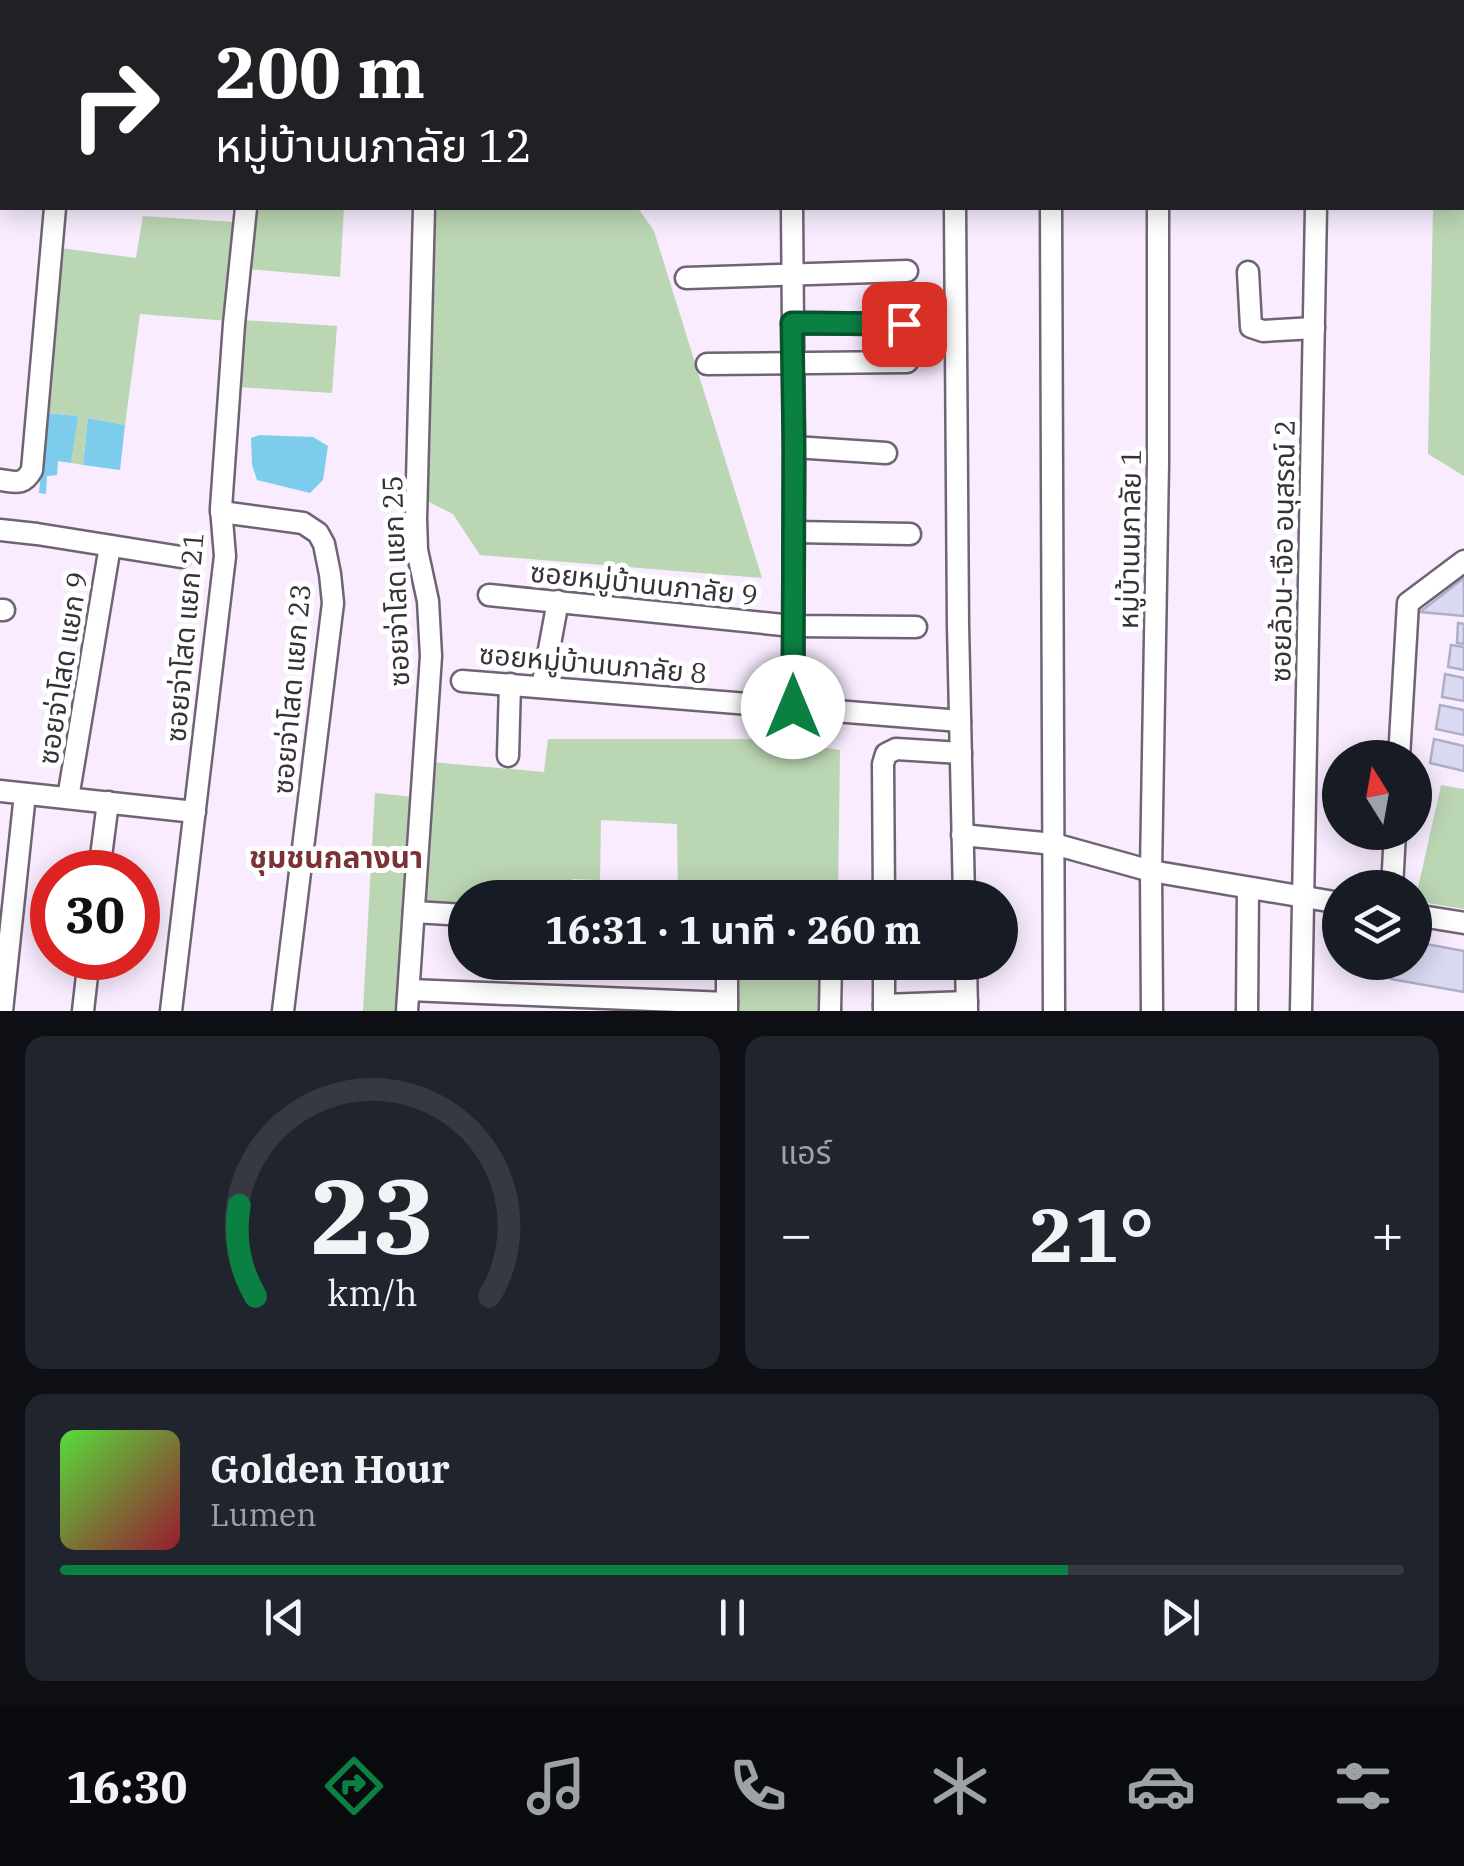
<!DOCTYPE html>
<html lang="th">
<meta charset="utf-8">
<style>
:root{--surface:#171b24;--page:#20242c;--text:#f1f3f6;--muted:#9ea1a6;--line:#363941;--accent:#0b8043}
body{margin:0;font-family:"IBM Plex Serif","Noto Sans Thai",serif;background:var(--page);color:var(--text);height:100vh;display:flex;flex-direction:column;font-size:38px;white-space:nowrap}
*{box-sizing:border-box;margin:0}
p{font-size:32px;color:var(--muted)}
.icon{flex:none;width:55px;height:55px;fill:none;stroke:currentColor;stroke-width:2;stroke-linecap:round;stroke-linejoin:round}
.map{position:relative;height:1011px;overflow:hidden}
.side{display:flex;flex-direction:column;gap:25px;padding:25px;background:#0d0f14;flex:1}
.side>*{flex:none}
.banner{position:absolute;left:0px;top:0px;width:1465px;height:210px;box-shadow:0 5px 25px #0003;background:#202124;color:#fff;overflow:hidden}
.needle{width:65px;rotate:349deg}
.tools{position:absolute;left:1322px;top:740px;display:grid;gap:20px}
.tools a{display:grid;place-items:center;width:110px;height:110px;border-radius:50%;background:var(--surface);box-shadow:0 5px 25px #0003;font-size:50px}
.speed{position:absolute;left:30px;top:850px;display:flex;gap:20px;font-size:50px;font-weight:700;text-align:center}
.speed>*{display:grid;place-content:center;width:130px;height:130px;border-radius:50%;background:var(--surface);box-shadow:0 5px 25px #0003;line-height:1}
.speed .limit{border:15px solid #d22;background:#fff;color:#111}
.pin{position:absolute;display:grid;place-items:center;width:85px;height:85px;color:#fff;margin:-42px;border-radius:20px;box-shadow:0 5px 15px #0006}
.me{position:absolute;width:110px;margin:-55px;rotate:0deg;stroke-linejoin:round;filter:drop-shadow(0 0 8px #0008)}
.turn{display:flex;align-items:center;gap:35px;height:210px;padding:0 50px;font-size:45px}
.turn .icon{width:130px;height:130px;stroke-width:2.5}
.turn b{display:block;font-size:70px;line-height:85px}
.big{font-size:75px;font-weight:700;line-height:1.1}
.side .tile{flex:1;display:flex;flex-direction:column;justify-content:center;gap:15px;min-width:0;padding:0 35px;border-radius:20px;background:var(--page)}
.side .dial{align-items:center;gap:0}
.dial svg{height:260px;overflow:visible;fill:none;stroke:var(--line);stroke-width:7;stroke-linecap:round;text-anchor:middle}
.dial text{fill:var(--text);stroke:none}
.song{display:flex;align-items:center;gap:30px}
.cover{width:120px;height:120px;border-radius:15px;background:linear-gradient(135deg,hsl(110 70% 55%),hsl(350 70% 35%))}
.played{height:10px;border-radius:5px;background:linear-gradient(90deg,var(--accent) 75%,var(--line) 75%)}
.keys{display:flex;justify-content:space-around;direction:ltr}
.heat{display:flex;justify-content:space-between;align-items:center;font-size:55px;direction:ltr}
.side .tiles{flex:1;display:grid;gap:25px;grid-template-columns:1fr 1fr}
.tile:last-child{grid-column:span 2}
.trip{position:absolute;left:448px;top:880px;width:570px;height:100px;border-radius:50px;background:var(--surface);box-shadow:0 5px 25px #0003;font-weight:700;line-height:100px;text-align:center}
.dock{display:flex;height:160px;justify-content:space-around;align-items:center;background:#090b0e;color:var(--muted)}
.dock .icon{width:70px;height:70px}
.dock .active{color:var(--accent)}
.dock b{font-size:45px;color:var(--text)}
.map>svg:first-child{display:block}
.green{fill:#bbd6b3}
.water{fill:#7dccec}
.building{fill:#d9daf2;stroke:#aeafc6;stroke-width:2.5}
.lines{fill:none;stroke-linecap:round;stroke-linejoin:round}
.minor-casing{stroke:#706375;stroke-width:25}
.minor{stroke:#fff;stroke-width:20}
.route-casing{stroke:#07532c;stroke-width:25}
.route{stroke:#0b8043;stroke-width:18}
.labels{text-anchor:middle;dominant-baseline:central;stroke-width:10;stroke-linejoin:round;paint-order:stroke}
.street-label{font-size:28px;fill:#373139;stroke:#fff}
.neighbourhood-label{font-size:30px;font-weight:bold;fill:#7a3237;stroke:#fff}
</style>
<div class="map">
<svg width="1464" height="1011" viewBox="0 0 1464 1011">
<rect width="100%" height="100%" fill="#f8ecfe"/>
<g class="green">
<path d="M1438,0h26v476l-36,-22 5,-246h29v-206h-24z"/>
<path d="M251,208h93l-4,69 -93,-8z"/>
<path d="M435,208h203l16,23 108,347 -282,-23 -27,-41 -26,-13z"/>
<path d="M143,216l91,6 -5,99 -89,-7 -15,111 -37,-7 -5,47 -12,-2 6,-47 -31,-3 14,-165 76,10z"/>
<path d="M241,320l96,6 -5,67 -95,-6z"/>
<path d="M548,739h214l78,11 -2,147h-160l-1,-73 -76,-4 -1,60 -28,-1 -2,18 -105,1v9l-41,-3 7,-142 113,10z"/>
<path d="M1441,785l23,4v120l-49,-8z"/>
<path d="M375,793l39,4 -12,214h-39z"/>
<path d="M735,963h92l-2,48h-89z"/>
</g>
<g class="water">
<path d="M46,413l32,3 -7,47 -13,-2 -1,14 -10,1 -1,18 -7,-1z"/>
<path d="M88,418l37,7 -5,45 -37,-5z"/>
<path d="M259,435l54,2 15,9 -5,34 -13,13 -53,-13 -5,-15 -1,-27z"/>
</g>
<g class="building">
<path d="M1464,578v38l-44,-4z"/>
<path d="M1458,623l6,1v20l-7,-1z"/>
<path d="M1451,645l13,2v23l-16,-3z"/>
<path d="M1445,674l19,4v23l-22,-4z"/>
<path d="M1440,705l24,5v25l-28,-6z"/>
<path d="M1434,739l30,7v25l-34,-8z"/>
<path d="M1415,942l49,9v41l-73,-13 4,-17h20z"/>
</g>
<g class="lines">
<defs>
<g id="minor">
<path d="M430,0v2"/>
<path d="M797,0v2"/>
<path d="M953,0v2"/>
<path d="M1048,0v2"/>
<path d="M1316,0v2"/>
<path d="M72,2v-2"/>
<path d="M266,2v-2"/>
<path d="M618,2v-2"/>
<path d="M0,172h2"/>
<path d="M792,208l2,239 -1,260"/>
<path d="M955,208l3,417 6,273"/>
<path d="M1051,208l3,803"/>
<path d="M1248,272l3,55 12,4 51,-3"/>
<path d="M686,278l221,-7"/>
<path d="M792,323l112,1"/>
<path d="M707,364l200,-2"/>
<path d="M794,447l92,6"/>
<path d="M0,480c16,2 23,6 32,-10l23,-262"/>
<path d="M221,512l82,11 15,10 6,11 6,30 3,29 -50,408"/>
<path d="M0,530l37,4 144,23"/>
<path d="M794,532l116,2"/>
<path d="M489,595l304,31 123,1"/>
<path d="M0,610h4"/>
<path d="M462,681l498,40"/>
<path d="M542,687l16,-86"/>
<path d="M508,756l2,-72"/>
<path d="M1399,758l9,-155 56,-42"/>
<path d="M0,791l195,21"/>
<path d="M68,798l42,-252"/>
<path d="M962,835l92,9 97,27 189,32"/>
<path d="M99,872l9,-70"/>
<path d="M1392,888l3,-56"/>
<path d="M884,898l-1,-134 3,-10 10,-5 65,4"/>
<path d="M414,912l51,3"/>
<path d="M1415,915l49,8"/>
<path d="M884,962v49"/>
<path d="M966,962l1,49"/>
<path d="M409,990l318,13"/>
<path d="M884,1005l83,-3"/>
<path d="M2,1011l23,-217"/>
<path d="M83,1011l6,-53"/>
<path d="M171,1011l54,-455 -4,-48 13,-184 12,-116"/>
<path d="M407,1011l24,-355 -3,-55 -11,-51 -1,-31 8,-311"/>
<path d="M727,1011v-49"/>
<path d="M830,1011l1,-49"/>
<path d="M1152,1011l-1,-140 7,-408v-255"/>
<path d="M1247,1011l1,-123"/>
<path d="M1301,1011l15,-803"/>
</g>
</defs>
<use href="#minor" class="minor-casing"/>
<use href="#minor" class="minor"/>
</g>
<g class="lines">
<defs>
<path id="route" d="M793,707l1,-260 -2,-124 112,1"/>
</defs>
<use href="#route" class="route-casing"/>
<use href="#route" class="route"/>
</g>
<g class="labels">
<g class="street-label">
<text transform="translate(1129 539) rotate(-89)">หมู่บ้านนภาลัย 1</text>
<text transform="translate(1282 551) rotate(-89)">ซอยล้วน-เจือ อนุสรณ์ 2</text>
<text transform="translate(395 581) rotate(-92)">ซอยจ่าโสด แยก 25</text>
<text transform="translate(644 583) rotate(6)">ซอยหมู่บ้านนภาลัย 9</text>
<text transform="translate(184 637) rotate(-85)">ซอยจ่าโสด แยก 21</text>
<text transform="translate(593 663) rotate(5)">ซอยหมู่บ้านนภาลัย 8</text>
<text transform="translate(62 668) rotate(-81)">ซอยจ่าโสด แยก 9</text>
<text transform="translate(291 689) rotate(-85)">ซอยจ่าโสด แยก 23</text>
</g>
<g class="neighbourhood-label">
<text x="336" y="856">ชุมชนกลางนา</text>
</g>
</g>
</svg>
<div class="tools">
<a><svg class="needle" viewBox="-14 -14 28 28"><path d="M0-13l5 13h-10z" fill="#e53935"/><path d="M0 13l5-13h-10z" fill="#9ea1a6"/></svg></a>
<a><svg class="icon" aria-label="layers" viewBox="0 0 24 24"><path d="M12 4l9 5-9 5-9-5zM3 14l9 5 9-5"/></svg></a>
</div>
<div class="speed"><div class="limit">30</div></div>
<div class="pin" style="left:904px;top:324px;background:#d93025"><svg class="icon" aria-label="arrive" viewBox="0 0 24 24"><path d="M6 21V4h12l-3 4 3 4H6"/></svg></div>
<svg class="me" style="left:793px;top:707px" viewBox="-20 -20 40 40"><circle r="19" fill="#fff"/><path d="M0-13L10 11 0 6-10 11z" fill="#0b8043"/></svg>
<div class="trip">16:31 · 1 นาที · 260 m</div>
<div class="banner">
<div class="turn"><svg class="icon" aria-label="right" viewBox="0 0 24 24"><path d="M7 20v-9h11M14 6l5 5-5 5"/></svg><div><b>200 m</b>หมู่บ้านนภาลัย 12</div></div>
</div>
</div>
<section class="side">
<div class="tiles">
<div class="tile dial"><svg viewBox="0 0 100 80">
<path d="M14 69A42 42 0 1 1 86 69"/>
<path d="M14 69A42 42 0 0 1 9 41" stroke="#0b8043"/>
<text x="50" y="56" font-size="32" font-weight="700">23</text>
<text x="50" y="72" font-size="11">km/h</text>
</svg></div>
<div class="tile"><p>แอร์</p>
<div class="heat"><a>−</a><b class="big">21°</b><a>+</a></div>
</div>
<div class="tile">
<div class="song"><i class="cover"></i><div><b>Golden Hour</b><p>Lumen</p></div></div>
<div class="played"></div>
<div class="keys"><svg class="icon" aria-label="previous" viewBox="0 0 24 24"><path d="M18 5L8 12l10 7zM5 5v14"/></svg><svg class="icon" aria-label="pause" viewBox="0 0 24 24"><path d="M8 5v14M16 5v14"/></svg><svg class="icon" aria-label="next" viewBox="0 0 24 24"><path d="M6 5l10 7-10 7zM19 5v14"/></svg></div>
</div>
</div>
</section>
<nav class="dock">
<b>16:30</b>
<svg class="icon active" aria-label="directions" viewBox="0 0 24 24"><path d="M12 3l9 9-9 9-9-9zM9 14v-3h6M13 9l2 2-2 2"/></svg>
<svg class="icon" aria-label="music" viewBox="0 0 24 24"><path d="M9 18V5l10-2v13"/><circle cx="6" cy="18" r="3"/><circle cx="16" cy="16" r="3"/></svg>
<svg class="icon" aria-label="phone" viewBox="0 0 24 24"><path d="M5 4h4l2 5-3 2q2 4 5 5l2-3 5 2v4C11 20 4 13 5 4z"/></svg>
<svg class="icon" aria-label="climate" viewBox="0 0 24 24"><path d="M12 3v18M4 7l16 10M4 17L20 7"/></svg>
<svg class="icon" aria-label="car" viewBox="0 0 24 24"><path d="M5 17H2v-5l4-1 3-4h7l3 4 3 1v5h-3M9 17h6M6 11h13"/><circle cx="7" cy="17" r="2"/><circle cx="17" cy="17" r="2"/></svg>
<svg class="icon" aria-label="filters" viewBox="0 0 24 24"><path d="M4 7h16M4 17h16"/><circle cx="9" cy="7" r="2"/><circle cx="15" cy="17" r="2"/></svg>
</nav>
